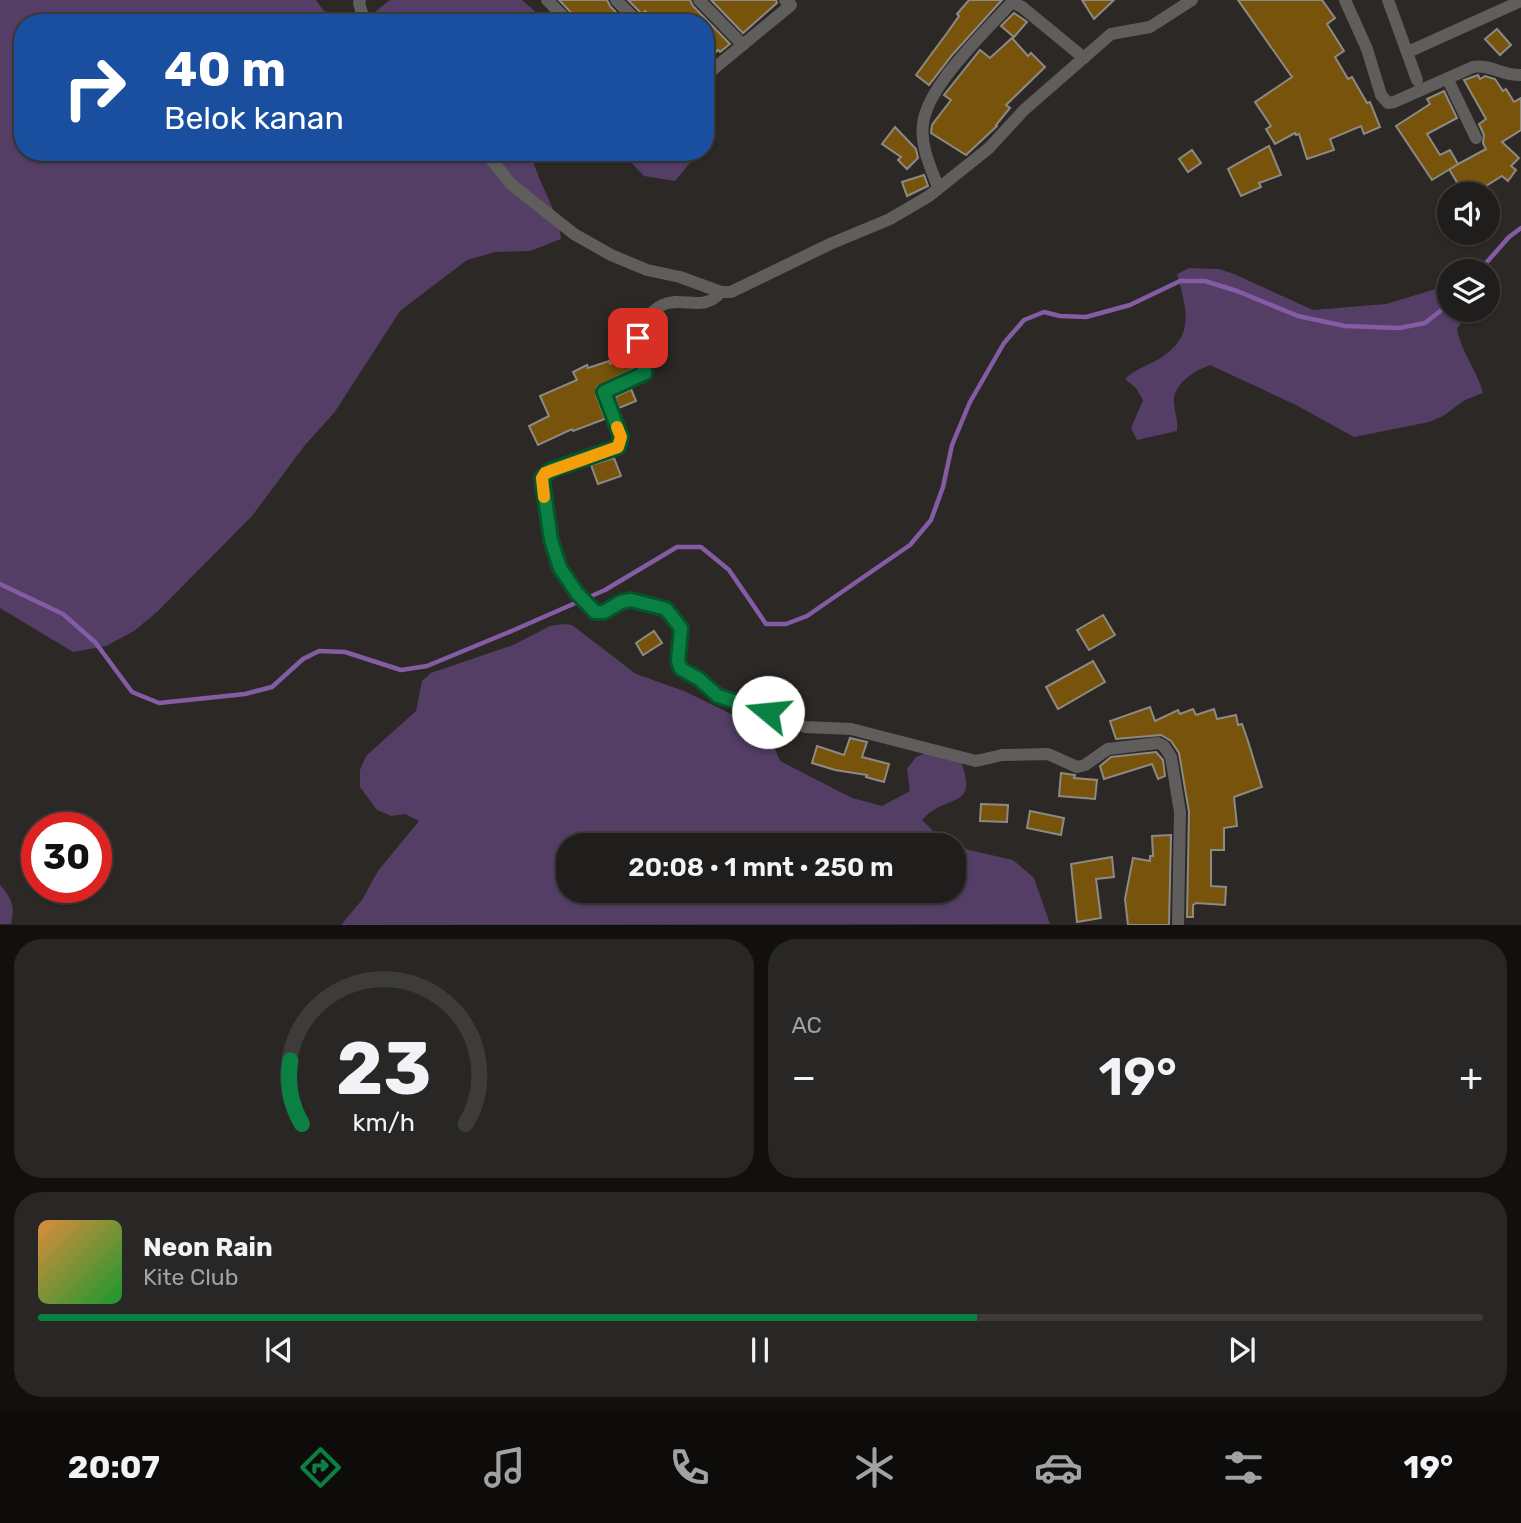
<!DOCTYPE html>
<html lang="id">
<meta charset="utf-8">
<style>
:root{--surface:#201e1c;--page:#282725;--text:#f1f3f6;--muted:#a2a2a3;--line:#3d3c3b;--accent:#0b8043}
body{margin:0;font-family:Rubik,sans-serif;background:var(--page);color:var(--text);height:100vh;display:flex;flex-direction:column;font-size:26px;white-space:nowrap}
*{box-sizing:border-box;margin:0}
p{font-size:23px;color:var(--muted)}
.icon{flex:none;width:38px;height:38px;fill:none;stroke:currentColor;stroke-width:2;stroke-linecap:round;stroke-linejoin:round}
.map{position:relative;height:925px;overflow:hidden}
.sheet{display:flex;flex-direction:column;gap:14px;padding:14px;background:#12100f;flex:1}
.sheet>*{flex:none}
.hud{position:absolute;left:14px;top:14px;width:700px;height:147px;border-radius:28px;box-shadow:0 2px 5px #0004,0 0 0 2px var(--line);background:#1a4fa0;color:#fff;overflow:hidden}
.buttons{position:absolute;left:1437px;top:182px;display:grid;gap:14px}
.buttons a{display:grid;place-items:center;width:63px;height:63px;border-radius:50%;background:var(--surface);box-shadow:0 2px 5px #0004,0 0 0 2px var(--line);font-size:35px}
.speed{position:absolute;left:21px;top:812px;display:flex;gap:14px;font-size:35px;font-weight:700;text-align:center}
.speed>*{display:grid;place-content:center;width:91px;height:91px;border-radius:50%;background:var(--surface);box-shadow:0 2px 5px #0004,0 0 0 2px var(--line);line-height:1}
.speed .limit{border:10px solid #d22;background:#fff;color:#111}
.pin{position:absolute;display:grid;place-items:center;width:60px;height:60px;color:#fff;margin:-30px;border-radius:14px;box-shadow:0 4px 10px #0006}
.me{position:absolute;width:77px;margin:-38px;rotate:287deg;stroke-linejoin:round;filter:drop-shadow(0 0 5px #0008)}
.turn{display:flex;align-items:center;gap:24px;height:147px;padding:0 35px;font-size:32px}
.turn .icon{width:91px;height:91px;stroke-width:2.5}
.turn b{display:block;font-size:49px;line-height:60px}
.big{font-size:52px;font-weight:600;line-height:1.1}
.sheet .widget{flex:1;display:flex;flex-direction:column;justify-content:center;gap:10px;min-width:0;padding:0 24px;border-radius:28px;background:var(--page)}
.sheet .dial{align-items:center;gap:0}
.dial svg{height:182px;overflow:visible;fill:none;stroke:var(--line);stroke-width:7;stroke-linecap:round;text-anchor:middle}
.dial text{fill:var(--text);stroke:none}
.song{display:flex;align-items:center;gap:21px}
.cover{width:84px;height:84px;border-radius:10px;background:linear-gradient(135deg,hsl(30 70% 55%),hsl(130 70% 35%))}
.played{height:7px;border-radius:4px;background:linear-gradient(90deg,var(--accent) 65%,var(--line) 65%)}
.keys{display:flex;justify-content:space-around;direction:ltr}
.heat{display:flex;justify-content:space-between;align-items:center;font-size:38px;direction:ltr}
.sheet .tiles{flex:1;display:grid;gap:14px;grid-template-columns:1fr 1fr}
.widget:last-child{grid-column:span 2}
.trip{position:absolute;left:556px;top:833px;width:410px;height:70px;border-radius:28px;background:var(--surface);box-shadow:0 2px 5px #0004,0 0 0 2px var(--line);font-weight:600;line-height:70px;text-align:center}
.dock{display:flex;height:112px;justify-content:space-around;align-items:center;background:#0d0c0b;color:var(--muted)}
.dock .icon{width:49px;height:49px}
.dock .on{color:var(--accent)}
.dock b{font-size:32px;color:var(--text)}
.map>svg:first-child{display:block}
.green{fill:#543e66;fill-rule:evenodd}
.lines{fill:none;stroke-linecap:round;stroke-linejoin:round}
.stream{stroke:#835ca4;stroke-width:4.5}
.building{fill:#78530c;stroke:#8d8a86;stroke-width:2}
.minor{stroke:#5f5e5c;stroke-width:12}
.route-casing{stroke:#07532c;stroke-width:18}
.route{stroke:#0b8043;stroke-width:12}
.slow{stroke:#f59e0b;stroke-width:12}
</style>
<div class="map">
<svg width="1521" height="925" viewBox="0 0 1521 925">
<rect width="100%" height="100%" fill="#2b2825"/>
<g class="green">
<path d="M0,0h316l7,10 20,12 28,-7 19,-15h132l26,23h-525v129h508c6,31 27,56 30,87l-31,12 -35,1 -28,8 -67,51 -66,102 -29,32 -53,71 -95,96 -23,19 -28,15 -33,6 -73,-44z"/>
<path d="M621,152h78l-24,29 -31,-5z"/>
<path d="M1189,268l30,1 15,5 79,36 73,-6 63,-19v25h20l-12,19c4,23 20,41 26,64l-18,7 -22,16 -14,6 -75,15 -58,-32 -86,-40c-16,6 -38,19 -36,39 1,10 4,14 3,27l-40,9 -6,-12 12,-28 -7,-12 -11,-9c10,-10 20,-12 32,-19 39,-23 30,-49 20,-86z"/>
<path d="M565,624l7,1 64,49 48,17 84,41 12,29 72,37 30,8 28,-15 -3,-22 9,-12 22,-9 21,8c22,57 -11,35 -37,64l16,16 31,14 44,10 21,18 16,46 -709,1 21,-25 16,-29 41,-50 -14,-7 -14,2 -14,-6 -17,-23v-17l6,-14 50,-45 6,-30 9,-8 82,-28 37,-19zM569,845h385v46h-385z"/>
<path d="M0,885c12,13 15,22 11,39h-11z"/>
</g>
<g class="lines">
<g class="stream">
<path d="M1479,271l30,-34 12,-9"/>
<path d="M0,584l63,30 32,28 37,50 27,11 86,-9 27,-7 31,-28 16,-8 26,1 56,18 26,-4 87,-36 91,-40 72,-43h24l28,23 37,54h20l21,-8 103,-71 21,-25 12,-33 9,-42 18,-43 34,-59 20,-23 20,-8 16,4 26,1 44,-12 50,-24h25l32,10 61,25 47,10 54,2 26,-5 24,-19"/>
</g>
</g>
<g class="building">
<path d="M559,0h48l3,6 16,17h-45z"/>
<path d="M628,0h62l3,6 37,38 -10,8 -2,-2 -13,13v-40h-48l-12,-12 -3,3z"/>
<path d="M711,0h65l1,3 -34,30z"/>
<path d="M969,0h33l-49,54 -24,31 -13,-10 31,-42 12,-17 -2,-2z"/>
<path d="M1082,0h32l-20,19z"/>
<path d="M1238,0h84l13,18 -8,6 17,27 -9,6 13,22 4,-2 15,26 3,-1 10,25 -16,7 -3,-8 -31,13 4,11 -27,9 -8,-25 -3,1 -1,-2 -20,11 -9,-15 5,-3 -16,-24 37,-25z"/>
<path d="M1014,13l13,9 -13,15 -13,-11z"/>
<path d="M1497,29l14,16 -11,10 -15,-16z"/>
<path d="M1012,38l16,18 3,-3 14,14 -39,38 4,3 -14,17 1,1 -31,29 -35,-22 1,-8 19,-25 -7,-5 36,-45 10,8z"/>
<path d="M1478,75l2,4 5,-3 10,3 8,12 3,-2 8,13 7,-4v32l-19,12 17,16 -8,8 5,4 -8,11 -6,-5 -29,18h-9l-15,-25 37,-20 -3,-6 1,-8 -5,-11 7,-5 -22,-39z"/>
<path d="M1444,91l13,27 -30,16 13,21 10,-5 8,14 -26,16 -36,-54 34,-22 -3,-5z"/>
<path d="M895,127l21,22 2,9 -11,11 -9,-9 3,-3 -19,-13z"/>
<path d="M1269,146l12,29 -22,8 2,4 -20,9 -13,-27z"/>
<path d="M1192,150l9,13 -13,9 -9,-13z"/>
<path d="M924,175l4,11 -21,10 -5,-14z"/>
<path d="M632,355l3,13 -38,19 -1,8 9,24 -32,12 -1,-2 -34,16 -9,-19 20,-10 -9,-20 37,-16 -4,-8 14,-7 1,3 21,-7 1,3z"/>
<path d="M631,389l5,12 -17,7 -4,-11z"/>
<path d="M614,458l7,18 -23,8 -7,-19z"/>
<path d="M1103,615l12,20 -26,15 -12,-20z"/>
<path d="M654,631l8,12 -19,12 -7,-12z"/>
<path d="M1093,661l12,21 -47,27 -12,-22z"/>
<path d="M1150,707l5,14 23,-11 2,4 13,-5 3,6 18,-6 3,10 19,-4 2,10 4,-1 6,17 14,46 -28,10 3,29 -13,2v22h-13v36l15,1 -1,18 -29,-2 -3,2v12h-6l2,-105 -10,-59 -8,-12 -10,-6 -45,4 -6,-18z"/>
<path d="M850,738l17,4 -5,15 27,7 -5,18 -18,-5 1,-2 -32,-5 -23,-7 5,-17 27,9z"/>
<path d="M1156,752l7,8 2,16 -7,3 -6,-15 -48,15 -4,-13 11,-9z"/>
<path d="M1061,773l14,2 -1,3 23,2 -2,19 -36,-3z"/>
<path d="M981,804l27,1 -1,17 -27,-1z"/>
<path d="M1030,811l34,7 -3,17 -34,-7z"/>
<path d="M1171,835l-2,90h-41l-3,-26 8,-41 17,3v-5h3l-1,-20z"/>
<path d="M1112,857l2,20 -18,2 5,39 -24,4 -6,-58z"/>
</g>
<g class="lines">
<g class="minor">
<path d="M360,0l-1,3 6,20"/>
<path d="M547,0l23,23"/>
<path d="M616,0l23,23"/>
<path d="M699,0l44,45"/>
<path d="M1345,0l22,49 14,46 7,8 6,-1 79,-35c16,-3 31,9 48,8"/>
<path d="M1388,0l29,80"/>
<path d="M1408,52l113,-51"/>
<path d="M705,76l86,-71 -6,-5"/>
<path d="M1448,80l28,58"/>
<path d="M485,152l26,32 63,50 37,21 36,15 33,7 41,15h10l99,-48 60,-25 39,-23 60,-48 35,-38 87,-76 39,-7 42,-27"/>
<path d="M938,187c-7,-19 -18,-41 -15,-63 4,-38 63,-93 89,-122l10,5 62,51"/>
<path d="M721,292c-25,30 -56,-18 -84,44l8,37 -41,19 17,45 -3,10 -67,23 -9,8 9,62 9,28 17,25 18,19h9l17,-10 10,-2 35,9 15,19 -3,33 3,8 18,10 19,17 45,14 42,17 46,2 125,32 26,-6 46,-1 29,13 8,-2 23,-16 50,-6 6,3 7,11 9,55 -2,113"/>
</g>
</g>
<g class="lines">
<defs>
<path id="route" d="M638,338l7,35 -41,19 17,45 -3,10 -67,23 -9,8 9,62 9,28 17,25 18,19h9l17,-10 10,-2 35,9 15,19 -3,33 3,8 18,10 19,17 50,16"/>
</defs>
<use href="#route" class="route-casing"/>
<use href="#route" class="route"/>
<path class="slow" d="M544,497l-2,-19 3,-5 73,-26 3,-10 -4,-10"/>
</g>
</svg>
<div class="buttons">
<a><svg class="icon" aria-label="sound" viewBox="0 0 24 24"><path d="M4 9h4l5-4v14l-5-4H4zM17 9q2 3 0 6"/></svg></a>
<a><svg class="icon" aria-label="layers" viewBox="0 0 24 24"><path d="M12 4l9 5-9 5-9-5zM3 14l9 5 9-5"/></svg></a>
</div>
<div class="speed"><div class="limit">30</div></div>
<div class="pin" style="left:638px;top:338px;background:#d93025"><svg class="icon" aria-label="arrive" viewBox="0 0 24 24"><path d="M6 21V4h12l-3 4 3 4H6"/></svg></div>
<svg class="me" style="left:768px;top:712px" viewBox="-20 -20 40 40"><circle r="19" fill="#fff"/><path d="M0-13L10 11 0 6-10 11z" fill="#0b8043"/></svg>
<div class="trip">20:08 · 1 mnt · 250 m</div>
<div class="hud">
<div class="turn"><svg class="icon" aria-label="right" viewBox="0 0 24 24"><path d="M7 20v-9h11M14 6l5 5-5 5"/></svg><div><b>40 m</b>Belok kanan</div></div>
</div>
</div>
<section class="sheet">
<div class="tiles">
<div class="widget dial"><svg viewBox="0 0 100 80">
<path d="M14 69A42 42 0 1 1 86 69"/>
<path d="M14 69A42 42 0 0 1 9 41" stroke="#0b8043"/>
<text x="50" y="56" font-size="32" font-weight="700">23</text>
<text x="50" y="72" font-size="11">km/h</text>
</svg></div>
<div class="widget"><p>AC</p>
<div class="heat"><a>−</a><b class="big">19°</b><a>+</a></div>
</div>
<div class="widget">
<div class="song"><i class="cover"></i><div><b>Neon Rain</b><p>Kite Club</p></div></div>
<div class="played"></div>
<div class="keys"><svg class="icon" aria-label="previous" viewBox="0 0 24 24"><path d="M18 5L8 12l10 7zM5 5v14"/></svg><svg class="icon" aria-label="pause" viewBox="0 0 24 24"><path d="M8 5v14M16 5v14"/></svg><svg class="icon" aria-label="next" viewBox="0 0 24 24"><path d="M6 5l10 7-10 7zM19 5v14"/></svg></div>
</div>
</div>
</section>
<nav class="dock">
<b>20:07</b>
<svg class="icon on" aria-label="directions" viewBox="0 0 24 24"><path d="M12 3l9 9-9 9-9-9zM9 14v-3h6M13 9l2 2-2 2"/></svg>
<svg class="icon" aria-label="music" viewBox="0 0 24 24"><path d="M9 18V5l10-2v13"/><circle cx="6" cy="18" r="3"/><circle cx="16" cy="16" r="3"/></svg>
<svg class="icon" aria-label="phone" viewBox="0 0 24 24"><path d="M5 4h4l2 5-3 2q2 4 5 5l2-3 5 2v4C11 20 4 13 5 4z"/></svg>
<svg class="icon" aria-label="climate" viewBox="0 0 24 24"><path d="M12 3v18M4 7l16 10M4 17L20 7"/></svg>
<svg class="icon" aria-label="car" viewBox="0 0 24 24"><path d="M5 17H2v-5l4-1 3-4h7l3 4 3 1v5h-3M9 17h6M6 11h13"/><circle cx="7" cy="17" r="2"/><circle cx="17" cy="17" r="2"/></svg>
<svg class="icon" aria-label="filters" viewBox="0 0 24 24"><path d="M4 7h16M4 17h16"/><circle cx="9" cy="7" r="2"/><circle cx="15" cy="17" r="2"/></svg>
<b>19°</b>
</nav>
